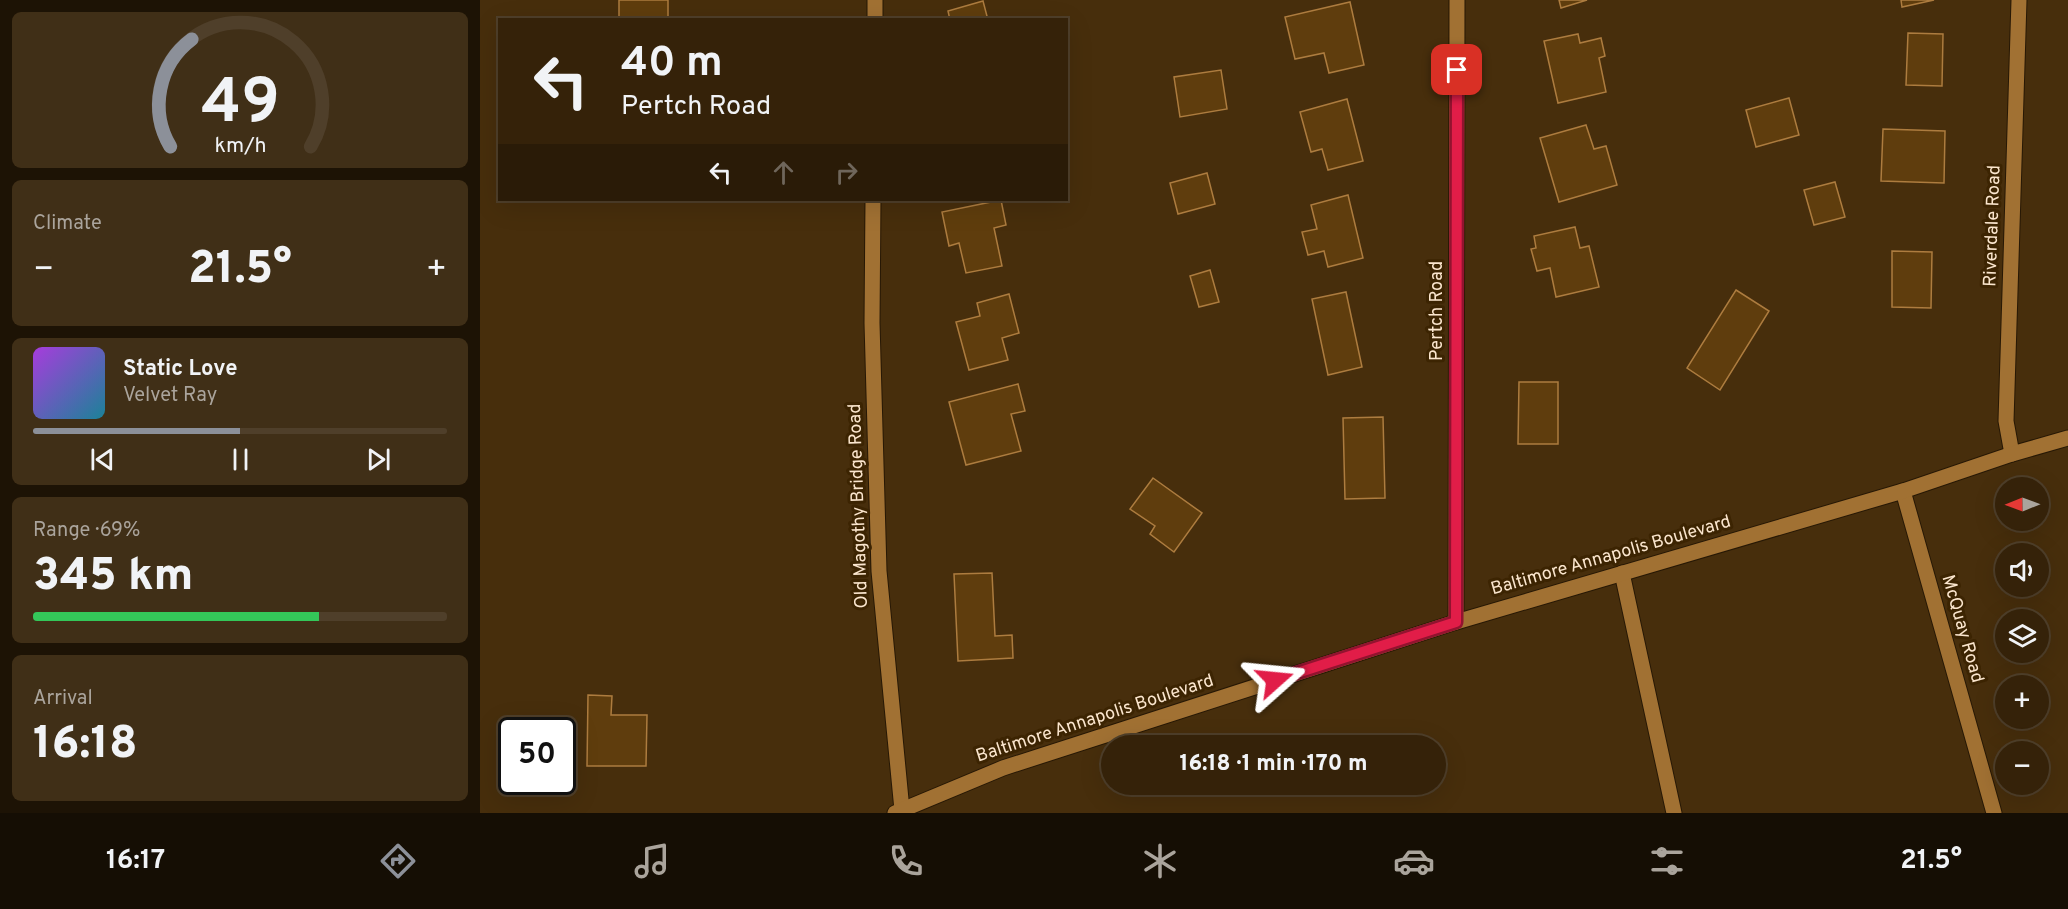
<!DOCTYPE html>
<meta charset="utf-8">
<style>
:root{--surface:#352209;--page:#402f17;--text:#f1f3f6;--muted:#aaa49c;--line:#4f3f2a;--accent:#8c9099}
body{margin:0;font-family:Overpass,sans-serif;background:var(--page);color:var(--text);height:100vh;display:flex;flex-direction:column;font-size:22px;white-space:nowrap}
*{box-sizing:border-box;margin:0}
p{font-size:20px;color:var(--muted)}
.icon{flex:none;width:33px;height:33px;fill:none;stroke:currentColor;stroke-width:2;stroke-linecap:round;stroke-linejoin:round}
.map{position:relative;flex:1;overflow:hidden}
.drawer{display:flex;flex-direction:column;gap:12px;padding:12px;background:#1d1305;width:480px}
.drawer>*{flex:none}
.hud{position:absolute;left:18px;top:18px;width:570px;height:183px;border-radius:0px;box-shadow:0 6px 24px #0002,0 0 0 2px var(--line);background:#352209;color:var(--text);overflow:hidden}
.needle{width:39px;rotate:269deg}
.buttons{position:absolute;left:1515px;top:477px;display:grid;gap:12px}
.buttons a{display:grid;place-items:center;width:54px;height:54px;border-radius:50%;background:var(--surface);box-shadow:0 6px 24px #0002,0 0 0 2px var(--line);font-size:30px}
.speed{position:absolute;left:18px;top:717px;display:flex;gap:12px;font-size:30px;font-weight:700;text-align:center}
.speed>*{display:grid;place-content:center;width:78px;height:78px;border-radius:50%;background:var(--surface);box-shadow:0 6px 24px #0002,0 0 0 2px var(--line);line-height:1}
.speed .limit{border:3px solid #111;border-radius:9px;background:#fff;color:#111}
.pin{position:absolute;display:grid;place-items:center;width:51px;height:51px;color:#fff;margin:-26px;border-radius:12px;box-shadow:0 3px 9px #0006}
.me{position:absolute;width:66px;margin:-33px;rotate:72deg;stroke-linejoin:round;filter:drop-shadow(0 0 4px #0008)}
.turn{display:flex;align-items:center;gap:21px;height:126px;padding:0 24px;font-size:27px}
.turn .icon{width:78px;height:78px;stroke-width:2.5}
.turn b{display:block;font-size:42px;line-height:51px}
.lanes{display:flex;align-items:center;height:57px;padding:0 24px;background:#0003;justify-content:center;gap:30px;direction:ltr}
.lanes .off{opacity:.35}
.big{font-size:45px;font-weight:800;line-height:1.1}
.drawer .tile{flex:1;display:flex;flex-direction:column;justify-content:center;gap:9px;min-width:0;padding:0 21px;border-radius:9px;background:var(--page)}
.drawer .dial{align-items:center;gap:0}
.dial svg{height:156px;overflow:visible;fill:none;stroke:var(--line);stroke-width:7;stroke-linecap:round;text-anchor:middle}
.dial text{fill:var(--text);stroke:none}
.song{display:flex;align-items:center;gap:18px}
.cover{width:72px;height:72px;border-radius:9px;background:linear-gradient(135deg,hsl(280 70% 55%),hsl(190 70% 35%))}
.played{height:6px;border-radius:3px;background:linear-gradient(90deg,var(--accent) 50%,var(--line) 50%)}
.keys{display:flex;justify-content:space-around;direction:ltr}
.heat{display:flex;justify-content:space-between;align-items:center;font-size:33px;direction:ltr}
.charge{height:9px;border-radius:4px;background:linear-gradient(90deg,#34c759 69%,var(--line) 0)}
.trip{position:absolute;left:621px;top:735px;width:345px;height:60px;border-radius:30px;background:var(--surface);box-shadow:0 6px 24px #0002,0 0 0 2px var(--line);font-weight:800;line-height:60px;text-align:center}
.tab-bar{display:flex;height:96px;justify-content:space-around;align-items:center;background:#150e04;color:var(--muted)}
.tab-bar .icon{width:42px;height:42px}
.tab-bar .active{color:var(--accent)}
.tab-bar b{font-size:27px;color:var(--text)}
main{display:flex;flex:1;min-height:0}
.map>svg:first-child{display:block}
.building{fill:#5f3d0d;stroke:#ad7c3f;stroke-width:1.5}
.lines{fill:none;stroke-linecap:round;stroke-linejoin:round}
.service-casing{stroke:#271805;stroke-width:17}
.minor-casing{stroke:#271805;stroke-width:17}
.secondary-casing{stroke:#271805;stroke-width:17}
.service{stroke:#a17133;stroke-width:15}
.minor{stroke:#a17133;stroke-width:15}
.secondary{stroke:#a17133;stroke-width:15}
.route-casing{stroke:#92132f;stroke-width:15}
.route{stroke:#e11d48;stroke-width:10}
.labels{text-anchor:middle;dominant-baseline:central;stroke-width:6;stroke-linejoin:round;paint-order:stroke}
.street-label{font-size:18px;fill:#fbe6ce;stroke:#3c2402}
</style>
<main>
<section class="drawer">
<div class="tile dial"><svg viewBox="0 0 100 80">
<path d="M14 69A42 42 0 1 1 86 69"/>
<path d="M14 69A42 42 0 0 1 25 14" stroke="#8c9099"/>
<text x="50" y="56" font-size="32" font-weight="700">49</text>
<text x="50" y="72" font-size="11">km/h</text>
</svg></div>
<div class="tile"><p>Climate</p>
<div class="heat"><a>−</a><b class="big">21.5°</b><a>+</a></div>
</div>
<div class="tile">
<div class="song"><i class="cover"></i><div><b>Static Love</b><p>Velvet Ray</p></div></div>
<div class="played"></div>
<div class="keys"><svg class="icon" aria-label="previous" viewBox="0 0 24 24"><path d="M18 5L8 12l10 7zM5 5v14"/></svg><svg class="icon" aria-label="pause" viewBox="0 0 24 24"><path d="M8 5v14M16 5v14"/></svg><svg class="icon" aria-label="next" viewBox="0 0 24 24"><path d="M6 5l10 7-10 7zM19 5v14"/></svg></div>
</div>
<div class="tile"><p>Range · 69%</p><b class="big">345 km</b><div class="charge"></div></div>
<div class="tile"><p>Arrival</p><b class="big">16:18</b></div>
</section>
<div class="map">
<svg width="1588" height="813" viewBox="0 0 1588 813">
<rect width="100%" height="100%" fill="#472e0c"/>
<g class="building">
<rect x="139" y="0" width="49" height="20"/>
<path d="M1079,0h28l-26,8z"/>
<path d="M1421,0h33l-32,7z"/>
<path d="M503,1l5,19h-38l-2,-9z"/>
<path d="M870,2l14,63 -35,8 -5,-20 -29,6 -10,-42z"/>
<path d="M1428,33l35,1 -1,52 -36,-1z"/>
<path d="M1098,34l2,9 21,-5 4,18 -6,2 7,34 -48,11 -14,-62z"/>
<path d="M741,70l6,39 -47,8 -6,-40z"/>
<path d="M1309,98l10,37 -43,12 -10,-37z"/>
<path d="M867,99l16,62 -35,9 -6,-21 -11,3 -11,-40z"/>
<path d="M1106,125l8,24 12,-3 11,39 -58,17 -19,-64z"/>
<path d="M1403,129l62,2 -1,52 -63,-2z"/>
<path d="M727,173l8,31 -37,10 -8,-31z"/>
<path d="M1355,182l10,35 -31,8 -10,-35z"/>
<path d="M868,195l15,63 -35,9 -4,-16 -16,4 -6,-23 15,-3 -6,-24z"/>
<path d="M521,200l5,25 -12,3 8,38 -36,7 -7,-30 -10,3 -7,-34z"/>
<path d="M1095,227l5,21 9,-2 10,41 -43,10 -6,-29 -13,3 -6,-22 5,-1 -2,-12z"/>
<path d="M1412,251l40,1 -1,56 -39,-1z"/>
<path d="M730,270l9,32 -20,5 -9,-31z"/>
<path d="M1256,290l33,21 -49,79 -33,-22z"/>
<path d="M866,292l16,75 -34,8 -16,-76z"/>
<path d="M529,294l10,39 -17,5 6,22 -39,10 -13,-48 24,-6 -3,-13z"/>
<path d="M1039,382h39v62h-40z"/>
<path d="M538,384l7,27 -14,3 10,37 -55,14 -17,-63z"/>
<path d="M903,417l2,81 -40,1 -2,-81z"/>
<path d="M673,478l49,35 -28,39 -24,-18 5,-8 -25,-17z"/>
<path d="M512,573l3,63 17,-1 1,23 -55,3 -4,-87z"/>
<path d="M108,695l24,1 -1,19h36l-1,51h-59z"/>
</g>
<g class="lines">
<defs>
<path id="service" d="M1142,573l52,240"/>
<g id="minor">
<path d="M395,20v-20"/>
<path d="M393,200l-1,123 7,248 23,239"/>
<path d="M1532,454l-6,-33 13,-421"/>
<path d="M1423,491l91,322"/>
<path d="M976,622l1,-622"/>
</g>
<path id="secondary" d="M415,813l108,-45 453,-146 447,-131 109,-37 56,-16"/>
</defs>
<use href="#service" class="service-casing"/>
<use href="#minor" class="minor-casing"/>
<use href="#secondary" class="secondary-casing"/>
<use href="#service" class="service"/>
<use href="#minor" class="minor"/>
<use href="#secondary" class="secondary"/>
</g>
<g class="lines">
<defs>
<path id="route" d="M795,680l181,-58 1,-552"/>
</defs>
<use href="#route" class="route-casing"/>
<use href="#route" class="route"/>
</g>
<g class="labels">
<g class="street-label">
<text transform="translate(1513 226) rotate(-88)">Riverdale Road</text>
<text transform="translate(957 311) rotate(-90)">Pertch Road</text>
<text transform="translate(379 506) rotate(-92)">Old Magothy Bridge Road</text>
<text transform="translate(1131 556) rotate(-16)">Baltimore Annapolis Boulevard</text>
<text transform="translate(1482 629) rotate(74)">McQuay Road</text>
<text transform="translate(615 719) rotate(-18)">Baltimore Annapolis Boulevard</text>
</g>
</g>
</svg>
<div class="buttons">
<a><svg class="needle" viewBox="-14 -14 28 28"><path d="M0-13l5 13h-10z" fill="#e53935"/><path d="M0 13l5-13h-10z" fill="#aaa49c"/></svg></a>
<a><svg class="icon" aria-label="sound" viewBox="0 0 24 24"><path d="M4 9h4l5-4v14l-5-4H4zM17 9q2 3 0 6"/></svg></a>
<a><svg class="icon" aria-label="layers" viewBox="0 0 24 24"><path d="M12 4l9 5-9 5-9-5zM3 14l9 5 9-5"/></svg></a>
<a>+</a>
<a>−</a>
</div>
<div class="speed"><div class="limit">50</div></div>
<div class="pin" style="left:977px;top:70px;background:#d93025"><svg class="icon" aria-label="arrive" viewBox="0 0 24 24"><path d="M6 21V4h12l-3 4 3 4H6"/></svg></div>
<svg class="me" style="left:795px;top:680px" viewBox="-20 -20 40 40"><path d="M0-17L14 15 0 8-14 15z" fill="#e11d48" stroke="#fff" stroke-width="4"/></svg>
<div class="trip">16:18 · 1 min · 170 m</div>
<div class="hud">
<div class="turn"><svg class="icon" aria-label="left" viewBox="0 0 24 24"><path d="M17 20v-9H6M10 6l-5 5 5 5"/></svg><div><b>40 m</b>Pertch Road</div></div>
<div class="lanes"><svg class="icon" aria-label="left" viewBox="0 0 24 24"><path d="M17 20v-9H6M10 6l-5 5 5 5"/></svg><svg class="icon off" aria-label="ahead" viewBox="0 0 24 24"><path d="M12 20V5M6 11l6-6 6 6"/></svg><svg class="icon off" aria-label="right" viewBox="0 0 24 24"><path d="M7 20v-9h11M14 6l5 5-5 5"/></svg></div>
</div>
</div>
</main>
<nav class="tab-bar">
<b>16:17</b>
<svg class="icon active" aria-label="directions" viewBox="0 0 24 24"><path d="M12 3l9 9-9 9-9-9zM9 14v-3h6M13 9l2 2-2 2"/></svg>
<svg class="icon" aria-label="music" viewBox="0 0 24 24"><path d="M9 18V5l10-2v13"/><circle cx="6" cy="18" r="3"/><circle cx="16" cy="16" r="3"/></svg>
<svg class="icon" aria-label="phone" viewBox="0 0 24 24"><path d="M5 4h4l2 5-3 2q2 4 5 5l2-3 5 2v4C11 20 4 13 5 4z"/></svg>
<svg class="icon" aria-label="climate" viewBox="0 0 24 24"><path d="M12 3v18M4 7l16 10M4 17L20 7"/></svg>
<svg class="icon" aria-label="car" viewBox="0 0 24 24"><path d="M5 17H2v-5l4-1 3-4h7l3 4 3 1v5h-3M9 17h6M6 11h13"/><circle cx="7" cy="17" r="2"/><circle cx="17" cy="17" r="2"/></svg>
<svg class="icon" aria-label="filters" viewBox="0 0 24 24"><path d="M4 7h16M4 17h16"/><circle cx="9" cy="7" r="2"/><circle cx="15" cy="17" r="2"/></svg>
<b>21.5°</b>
</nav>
